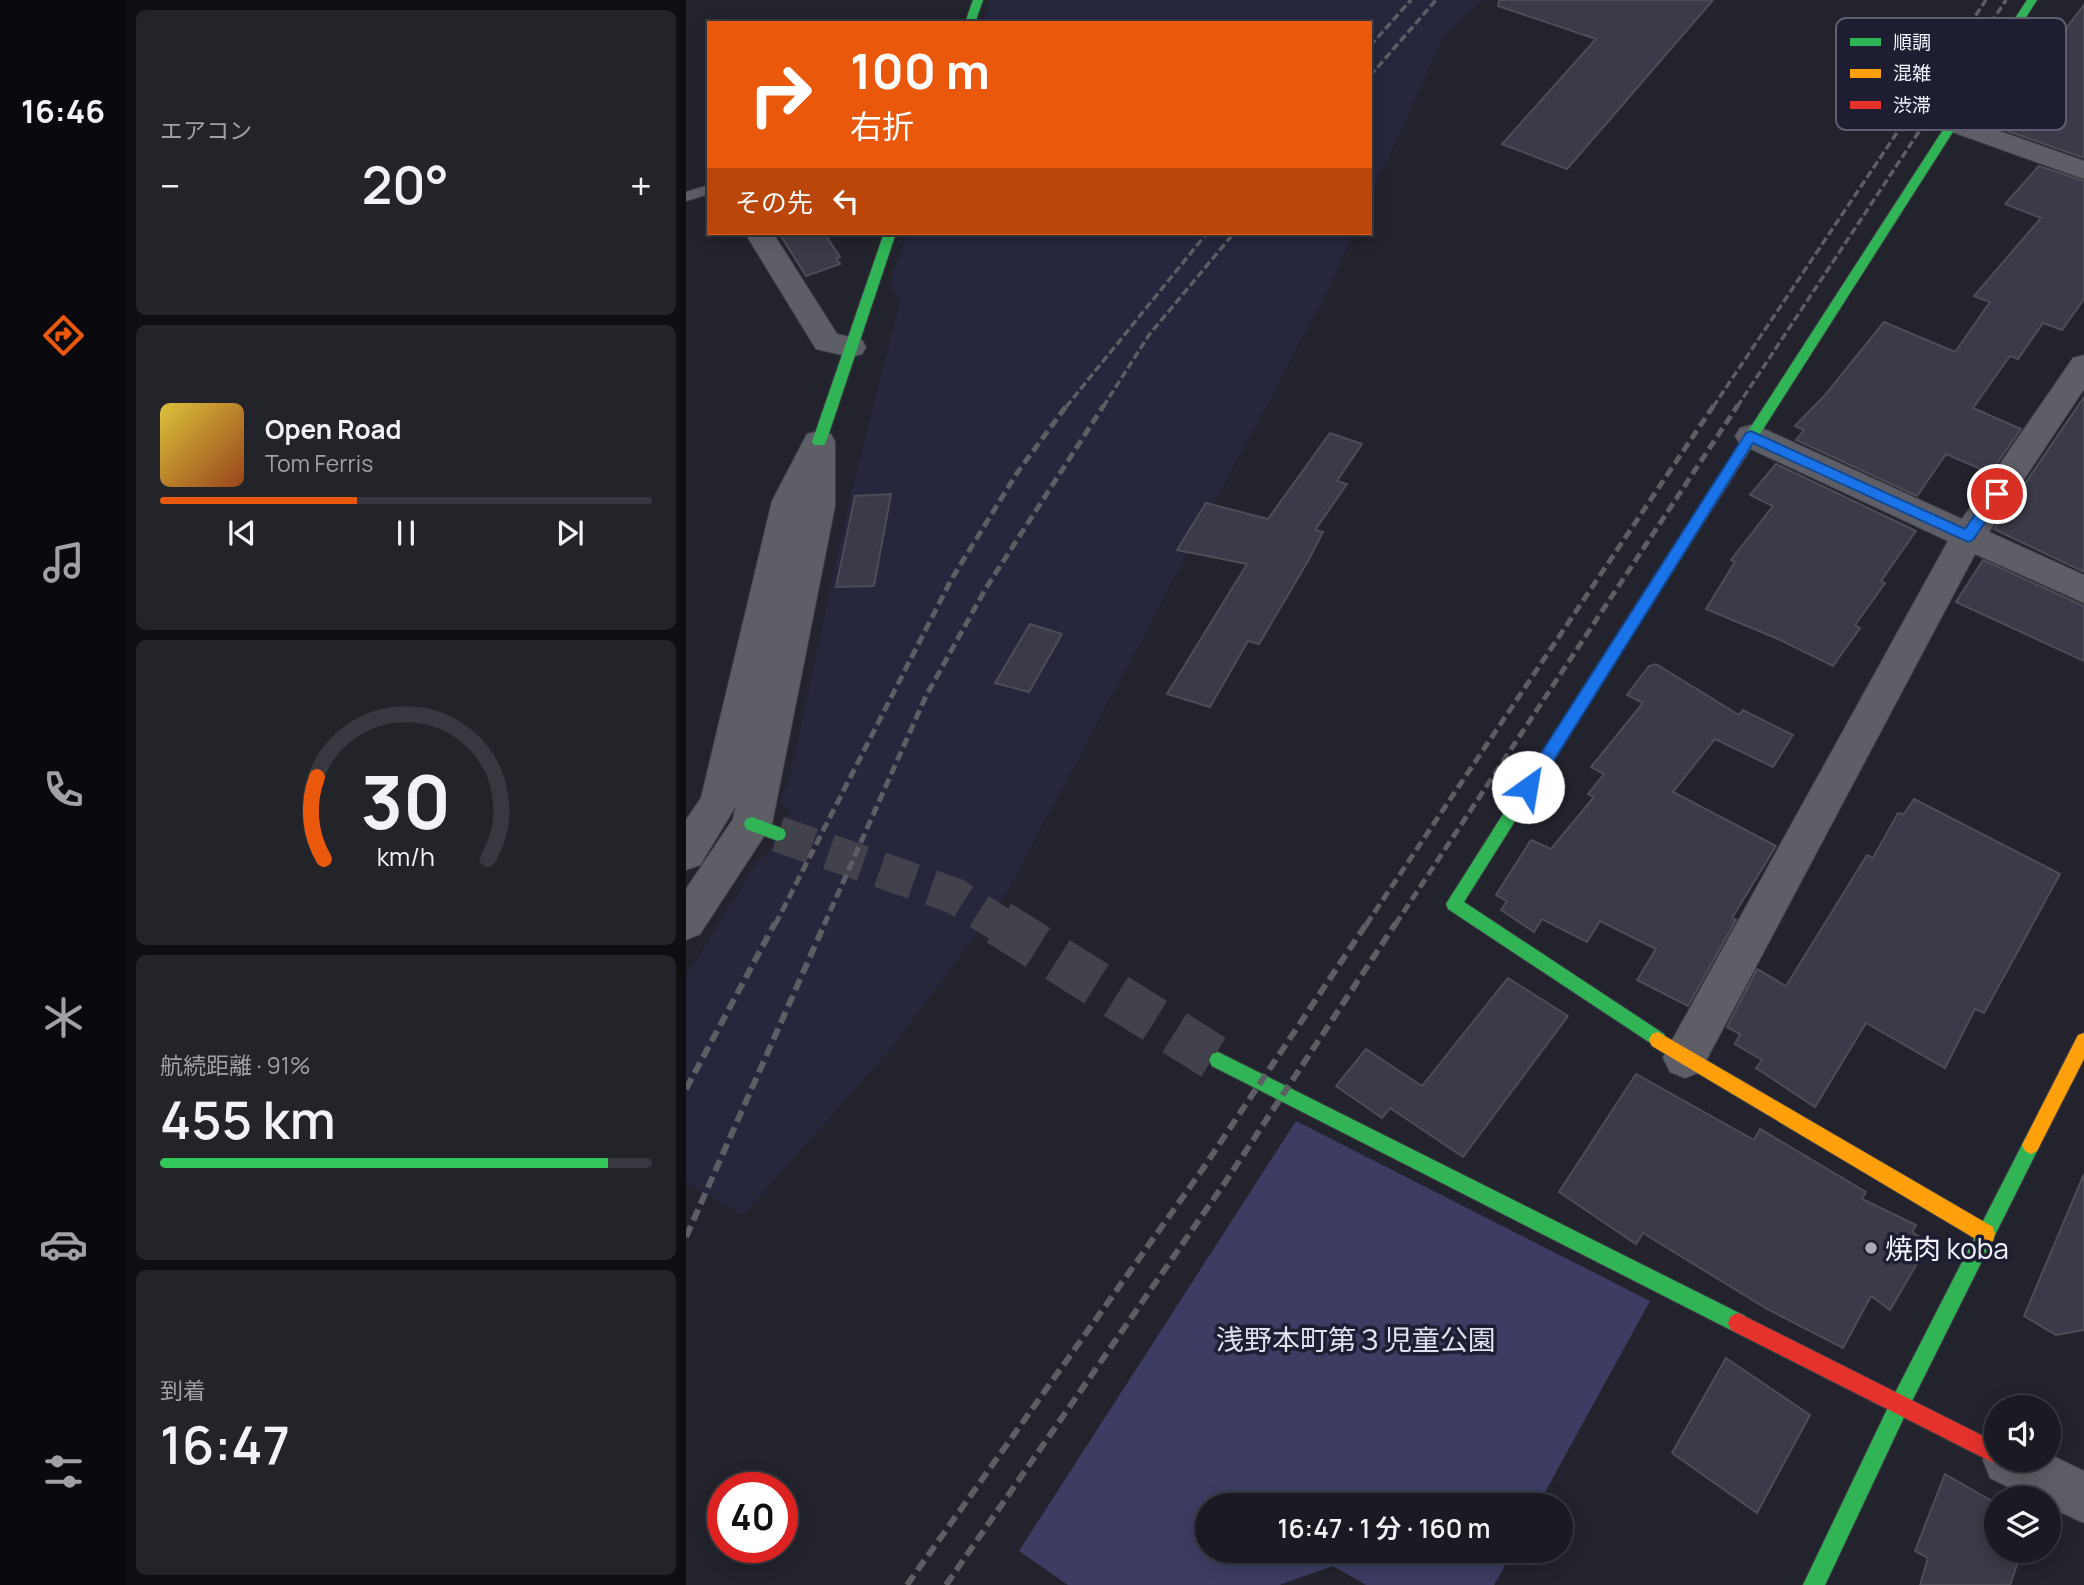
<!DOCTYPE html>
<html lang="ja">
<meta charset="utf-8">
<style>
:root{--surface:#1a1a22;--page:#23232a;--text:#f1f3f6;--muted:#9fa1a5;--line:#383840;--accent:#ea580c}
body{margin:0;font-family:Manrope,"Noto Sans JP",sans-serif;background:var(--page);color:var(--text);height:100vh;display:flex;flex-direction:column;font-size:26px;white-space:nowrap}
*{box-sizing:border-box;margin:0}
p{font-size:23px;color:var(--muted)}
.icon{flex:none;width:38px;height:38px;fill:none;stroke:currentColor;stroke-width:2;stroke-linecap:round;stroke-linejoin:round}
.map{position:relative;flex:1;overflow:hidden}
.drawer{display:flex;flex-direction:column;gap:10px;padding:10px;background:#0e0e13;width:560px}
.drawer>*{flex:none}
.banner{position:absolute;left:21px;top:21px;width:665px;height:214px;border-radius:0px;box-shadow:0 4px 18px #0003,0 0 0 2px var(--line);background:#ea580c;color:#fff;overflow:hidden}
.controls{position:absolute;left:1298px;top:1395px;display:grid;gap:14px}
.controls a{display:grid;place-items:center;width:77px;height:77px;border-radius:50%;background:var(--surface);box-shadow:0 4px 18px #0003,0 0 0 2px var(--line);font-size:35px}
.speed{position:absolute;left:21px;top:1472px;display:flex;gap:14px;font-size:35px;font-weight:700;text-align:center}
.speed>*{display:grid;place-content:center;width:91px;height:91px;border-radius:50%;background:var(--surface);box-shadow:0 4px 18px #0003,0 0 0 2px var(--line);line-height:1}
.speed .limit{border:10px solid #d22;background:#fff;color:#111}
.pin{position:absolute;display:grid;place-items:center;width:60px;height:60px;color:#fff;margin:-30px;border:4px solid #fff;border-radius:50%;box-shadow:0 2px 7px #0007}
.me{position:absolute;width:77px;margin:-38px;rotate:32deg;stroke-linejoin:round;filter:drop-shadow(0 0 5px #0008)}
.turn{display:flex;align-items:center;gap:24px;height:147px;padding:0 28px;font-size:32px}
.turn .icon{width:91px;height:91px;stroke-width:2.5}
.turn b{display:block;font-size:49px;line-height:60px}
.then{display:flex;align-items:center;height:66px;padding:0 28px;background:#0003;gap:14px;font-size:26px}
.big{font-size:52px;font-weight:600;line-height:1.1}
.drawer .card{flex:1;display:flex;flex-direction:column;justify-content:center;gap:10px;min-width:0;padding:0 24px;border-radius:10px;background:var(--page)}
.drawer .dial{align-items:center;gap:0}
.dial svg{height:182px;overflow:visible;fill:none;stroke:var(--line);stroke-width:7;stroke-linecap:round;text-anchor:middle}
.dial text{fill:var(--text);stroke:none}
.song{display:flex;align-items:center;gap:21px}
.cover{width:84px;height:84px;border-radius:10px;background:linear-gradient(135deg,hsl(50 70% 55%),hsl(20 70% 35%))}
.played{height:7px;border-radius:4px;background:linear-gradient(90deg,var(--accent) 40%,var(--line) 40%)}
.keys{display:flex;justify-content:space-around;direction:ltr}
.heat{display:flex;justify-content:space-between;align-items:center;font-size:38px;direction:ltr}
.charge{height:10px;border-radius:5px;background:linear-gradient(90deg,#34c759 91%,var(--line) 0)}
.trip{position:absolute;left:509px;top:1493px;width:378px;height:70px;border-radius:35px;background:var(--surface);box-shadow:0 4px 18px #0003,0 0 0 2px var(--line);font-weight:600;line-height:70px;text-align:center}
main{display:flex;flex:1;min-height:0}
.menu{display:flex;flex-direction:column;width:126px;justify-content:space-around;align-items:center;background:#0a0a0e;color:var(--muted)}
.menu .icon{width:49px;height:49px}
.menu .active{color:var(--accent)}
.menu b{font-size:32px;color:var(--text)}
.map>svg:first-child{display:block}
.built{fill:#26263d}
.green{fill:#3d3d63}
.building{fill:#3a3a48;stroke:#4d4d57;stroke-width:2}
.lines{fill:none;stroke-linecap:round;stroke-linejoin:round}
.secondary-tunnel-far1{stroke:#42424c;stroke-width:36;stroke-dasharray:36 18;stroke-linecap:butt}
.secondary-tunnel{stroke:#42424c;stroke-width:46;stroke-dasharray:46 23;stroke-linecap:butt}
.lane-casing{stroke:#3e3f47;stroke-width:2}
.street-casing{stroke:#3e3f47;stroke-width:2}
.fast-casing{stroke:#3e3f47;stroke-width:2}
.slow-casing{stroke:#3e3f47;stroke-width:2}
.jam-casing{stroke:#3e3f47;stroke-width:2}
.lane{fill:#5e5e66;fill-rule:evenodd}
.street{fill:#5e5e66;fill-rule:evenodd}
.fast{fill:#30b455;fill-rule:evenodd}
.slow{fill:#ff9f0a;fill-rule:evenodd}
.jam{fill:#e5322d;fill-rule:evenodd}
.rail-far2{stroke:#5d5d64;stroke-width:3.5;stroke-dasharray:8 3.5;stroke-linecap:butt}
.rail-far1{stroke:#5d5d64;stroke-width:5;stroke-dasharray:10 5;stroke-linecap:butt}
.rail{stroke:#5d5d64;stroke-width:6;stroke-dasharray:12 6;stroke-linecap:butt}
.route{fill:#1a73e8;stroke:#114b97;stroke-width:2}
.poi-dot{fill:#aaaab5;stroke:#1e1e32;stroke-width:2.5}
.labels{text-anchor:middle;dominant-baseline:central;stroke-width:7;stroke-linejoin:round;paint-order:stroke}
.near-poi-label{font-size:28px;fill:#f2f3fe;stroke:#1e1e32;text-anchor:start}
.near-park-label{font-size:28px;fill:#dfe1f1;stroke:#1e1e32}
.key{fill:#1e1e32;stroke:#5e5e6f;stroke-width:2}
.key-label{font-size:19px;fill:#f2f3fe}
</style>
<main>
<nav class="menu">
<b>16:46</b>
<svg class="icon active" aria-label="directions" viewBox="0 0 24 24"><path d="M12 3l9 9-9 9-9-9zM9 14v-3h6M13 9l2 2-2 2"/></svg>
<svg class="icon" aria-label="music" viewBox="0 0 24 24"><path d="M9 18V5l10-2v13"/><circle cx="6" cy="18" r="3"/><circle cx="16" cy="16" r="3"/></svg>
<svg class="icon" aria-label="phone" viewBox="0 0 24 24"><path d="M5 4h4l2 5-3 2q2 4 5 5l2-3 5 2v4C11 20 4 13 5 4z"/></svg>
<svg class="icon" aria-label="climate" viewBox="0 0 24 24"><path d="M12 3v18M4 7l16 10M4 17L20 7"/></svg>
<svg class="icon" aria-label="car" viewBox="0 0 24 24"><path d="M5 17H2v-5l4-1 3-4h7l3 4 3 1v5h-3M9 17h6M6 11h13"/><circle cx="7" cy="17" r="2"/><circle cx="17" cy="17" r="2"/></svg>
<svg class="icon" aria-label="filters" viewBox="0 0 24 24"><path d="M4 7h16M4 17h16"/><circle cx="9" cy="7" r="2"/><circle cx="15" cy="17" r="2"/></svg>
</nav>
<section class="drawer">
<div class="card"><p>エアコン</p>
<div class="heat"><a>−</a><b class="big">20°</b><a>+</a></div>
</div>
<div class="card">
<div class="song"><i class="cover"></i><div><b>Open Road</b><p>Tom Ferris</p></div></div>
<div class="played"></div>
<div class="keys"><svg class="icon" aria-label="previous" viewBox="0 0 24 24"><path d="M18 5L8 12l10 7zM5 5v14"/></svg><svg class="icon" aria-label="pause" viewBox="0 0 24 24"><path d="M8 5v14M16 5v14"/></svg><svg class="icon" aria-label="next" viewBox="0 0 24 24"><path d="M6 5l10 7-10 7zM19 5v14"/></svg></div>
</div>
<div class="card dial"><svg viewBox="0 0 100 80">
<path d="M14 69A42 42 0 1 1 86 69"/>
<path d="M14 69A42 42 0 0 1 11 33" stroke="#ea580c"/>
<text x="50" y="56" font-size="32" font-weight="700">30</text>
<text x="50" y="72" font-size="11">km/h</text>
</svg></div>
<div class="card"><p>航続距離 · 91%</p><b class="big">455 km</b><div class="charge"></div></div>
<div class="card"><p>到着</p><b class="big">16:47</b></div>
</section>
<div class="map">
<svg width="1398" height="1585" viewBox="0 0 1398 1585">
<rect width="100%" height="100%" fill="#23232d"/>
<g class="built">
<path d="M304,0h492l-39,38 -73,160v-175h-388z"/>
<path d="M221,233h447l-26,57 -322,604 -114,153 -149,168 -57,-33v-206l73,-117 6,-2 26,-47 -11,-8 11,-30 57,-266 52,-205 -11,-18z"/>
</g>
<path class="green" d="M610,1121l354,180 -112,204h-330v45l305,1 -19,34h-128l-33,-19 -54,19h-211l-49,-34z"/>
<g class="building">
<path d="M813,0h214l-146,169 -65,-25 94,-105 -98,-33z"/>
<path d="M1398,5v153l-102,-36 15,-23 12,3z"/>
<path d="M1353,166l45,15v118l-22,31 -19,-7 -25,36 -8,-3 -37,52 48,21 -31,44 -44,-19 -29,42 -121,-56 8,-10 -9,-4 31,-32 58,-72 71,30 35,-50 -16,-6 67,-78 -36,-14z"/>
<path d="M93,233h45l16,24 -4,1 4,6 -34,12z"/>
<path d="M1398,397v175l-90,-43z"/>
<path d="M644,433l32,11 -25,37 10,3 -32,46 8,2 -15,29 -49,83 -11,-3 -38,66 -43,-13 80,-130 -70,-14 29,-47 62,16z"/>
<path d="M1090,464l140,67 -35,50 4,2 -30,42 5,3 -27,38 -55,-27 -72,-30 29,-47 -4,-2 42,-54 -23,-11z"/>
<path d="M205,494l-17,92 -38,1 19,-91z"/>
<path d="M1297,560l101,46v55l-128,-59z"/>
<path d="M344,624l32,10 -33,58 -34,-9z"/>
<path d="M970,664l83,51 4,-5 50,25 -20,32 -58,-28 -42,53 103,54 -44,72 4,2 -48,86 -51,-26 19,-31 -56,-28 -13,21 -45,-23 -8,13 -33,-22 6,-9 -11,-6 35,-55 20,9 43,-52 -6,-3 16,-20 -13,-7 52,-64 -16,-8 22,-29z"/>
<path d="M1228,799l146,75 -76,139 -9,-4 -30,59 -79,-45 -51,84 -59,-39 6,-8 -27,-16 5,-10 -13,-7 30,-58 29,17 81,-131 6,3 25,-45 6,1z"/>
<path d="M822,978l60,38 -105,141 -73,-49 -8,10 -46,-32 30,-37 56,37z"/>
<path d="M950,1074l118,66 6,-11 106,63 -4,7 54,26 -4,7 17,11 -39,67 -19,-14 -28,52 -76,-39 -124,-76 -7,11 -77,-52z"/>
<path d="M1398,1174v156l-28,5 -32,-19z"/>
<path d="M1040,1358l84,57 -53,98 -85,-60z"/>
<path d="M1259,1474l52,30v46h25l-12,35h-90l8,-27 -13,-7z"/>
</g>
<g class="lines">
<path class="secondary-tunnel-far1" d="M92,834l177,62 46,29"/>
<path class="secondary-tunnel" d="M313,923l219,137"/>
<defs>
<path id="lane" d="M23,185v9l-23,7v-9z"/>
<g id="street">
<path d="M1265,114l133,47v18l-143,-51 -4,-6 4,-6z"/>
<path d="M59,233h28l64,101 25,6 4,7 -4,7 -11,3 -35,-8z"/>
<path d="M1398,355v34l-95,143 95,43v28l-109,-49 -275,518 -15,6 -15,-6 -7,-14 7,-14 278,-503 -208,-97 -5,-8 5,-8 11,-3 11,3 200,91 111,-161z"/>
<path d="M133,431l12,3 4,8v64l-63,318 -72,110 -14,6v-51l47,-70 3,-13 -36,59 -14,5v-50l15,-22 71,-297 35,-67z"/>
<path d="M1311,1440v20h52v-6l35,17v52l-35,-16v-9h-18l-41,-20 -7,-18 7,-18z"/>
</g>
<g id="fast">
<path d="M287,0h10l-8,23h-10z"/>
<path d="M1341,0h10l-293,459h-10v-6z"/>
<path d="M198,233h12l-70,209 -2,3h-10l-2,-3z"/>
<path d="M941,625l5,2 2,4 -2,4 -168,267 200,132 3,6 -3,6 -6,2 -210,-139 -2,-5 176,-277z"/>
<path d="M66,817l32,12 2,5 -2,5 -6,2 -32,-12 -2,-5 2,-5z"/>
<path d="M532,1052l527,264 3,7 -3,7 -7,3 -7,-3 -519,-264 -3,-6 3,-6z"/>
<path d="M1345,1136l6,3 3,6 -133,266 -82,174h-22l90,-188 132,-258z"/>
</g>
<g id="slow">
<path d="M972,1032l335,195 2,7 -2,7 -7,2 -7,-2 -327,-195 -3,-6 3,-6z"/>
<path d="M1398,1033v26l-47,92 -6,3 -6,-3 -3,-6 3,-6 53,-104z"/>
</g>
<g id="jam">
<path d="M1053,451l7,5 -114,179h-10l-2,-4 2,-4 112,-174z"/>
<path d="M1052,1313l259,130v17l7,1 -7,3 -7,-3 -259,-131 -3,-7 3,-7z"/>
</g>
</defs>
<use href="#lane" class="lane-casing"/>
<use href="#street" class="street-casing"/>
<use href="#fast" class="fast-casing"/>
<use href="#slow" class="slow-casing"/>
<use href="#jam" class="jam-casing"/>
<use href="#lane" class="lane"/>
<use href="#street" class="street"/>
<use href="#fast" class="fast"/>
<use href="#slow" class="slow"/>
<use href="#jam" class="jam"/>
<g class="rail-far2">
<path d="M684,46l41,-46"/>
<path d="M684,76l66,-76"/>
<path d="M380,407l141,-174"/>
<path d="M417,407l46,-72 85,-102"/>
<path d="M1027,407l273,-407"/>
<path d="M1051,407l269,-407"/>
</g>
<g class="rail-far1">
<path d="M89,925l176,-345 66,-107 50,-68"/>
<path d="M138,925l102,-229 60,-108 118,-183"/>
<path d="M680,925l348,-520"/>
<path d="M709,925l343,-520"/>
</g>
<g class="rail">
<path d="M0,1089l89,-166"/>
<path d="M0,1237l139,-314"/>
<path d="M221,1585l295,-415 165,-247"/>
<path d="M260,1585l280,-404 170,-258"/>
</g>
</g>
<path class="route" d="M1065,431l214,98 27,-39h10l2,4 -31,46 -5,2 -215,-99 -219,349h-12v-9l224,-350z"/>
<circle class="poi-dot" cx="1185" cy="1248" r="7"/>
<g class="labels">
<g class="near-poi-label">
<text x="1199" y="1248">焼肉 koba</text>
</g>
<g class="near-park-label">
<text x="670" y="1339">浅野本町第３児童公園</text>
</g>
</g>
<rect x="1150" y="18" width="230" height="112" rx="10" class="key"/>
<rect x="1164" y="38" width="31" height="8" fill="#30b455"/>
<rect x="1164" y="69" width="31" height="9" fill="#ff9f0a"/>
<rect x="1164" y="101" width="31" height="8" fill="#e5322d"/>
<g class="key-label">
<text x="1207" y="49">順調</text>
<text x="1207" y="80">混雑</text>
<text x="1207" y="112">渋滞</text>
</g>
</svg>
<div class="controls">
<a><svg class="icon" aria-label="sound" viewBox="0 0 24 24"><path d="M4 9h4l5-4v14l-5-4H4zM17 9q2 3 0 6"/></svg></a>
<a><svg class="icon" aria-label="layers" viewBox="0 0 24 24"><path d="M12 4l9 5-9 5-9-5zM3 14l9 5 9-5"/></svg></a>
</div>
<div class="speed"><div class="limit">40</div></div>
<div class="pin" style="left:1311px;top:494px;background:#d93025"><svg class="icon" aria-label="arrive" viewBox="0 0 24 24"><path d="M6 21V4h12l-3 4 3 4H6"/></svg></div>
<svg class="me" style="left:842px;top:787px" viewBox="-20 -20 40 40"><circle r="19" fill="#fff"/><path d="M0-13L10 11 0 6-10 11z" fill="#1a73e8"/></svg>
<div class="trip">16:47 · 1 分 · 160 m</div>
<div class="banner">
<div class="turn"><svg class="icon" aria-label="right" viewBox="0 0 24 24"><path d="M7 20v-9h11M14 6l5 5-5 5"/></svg><div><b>100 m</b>右折</div></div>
<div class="then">その先<svg class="icon" aria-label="left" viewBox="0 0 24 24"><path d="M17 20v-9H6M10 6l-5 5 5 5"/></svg></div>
</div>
</div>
</main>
